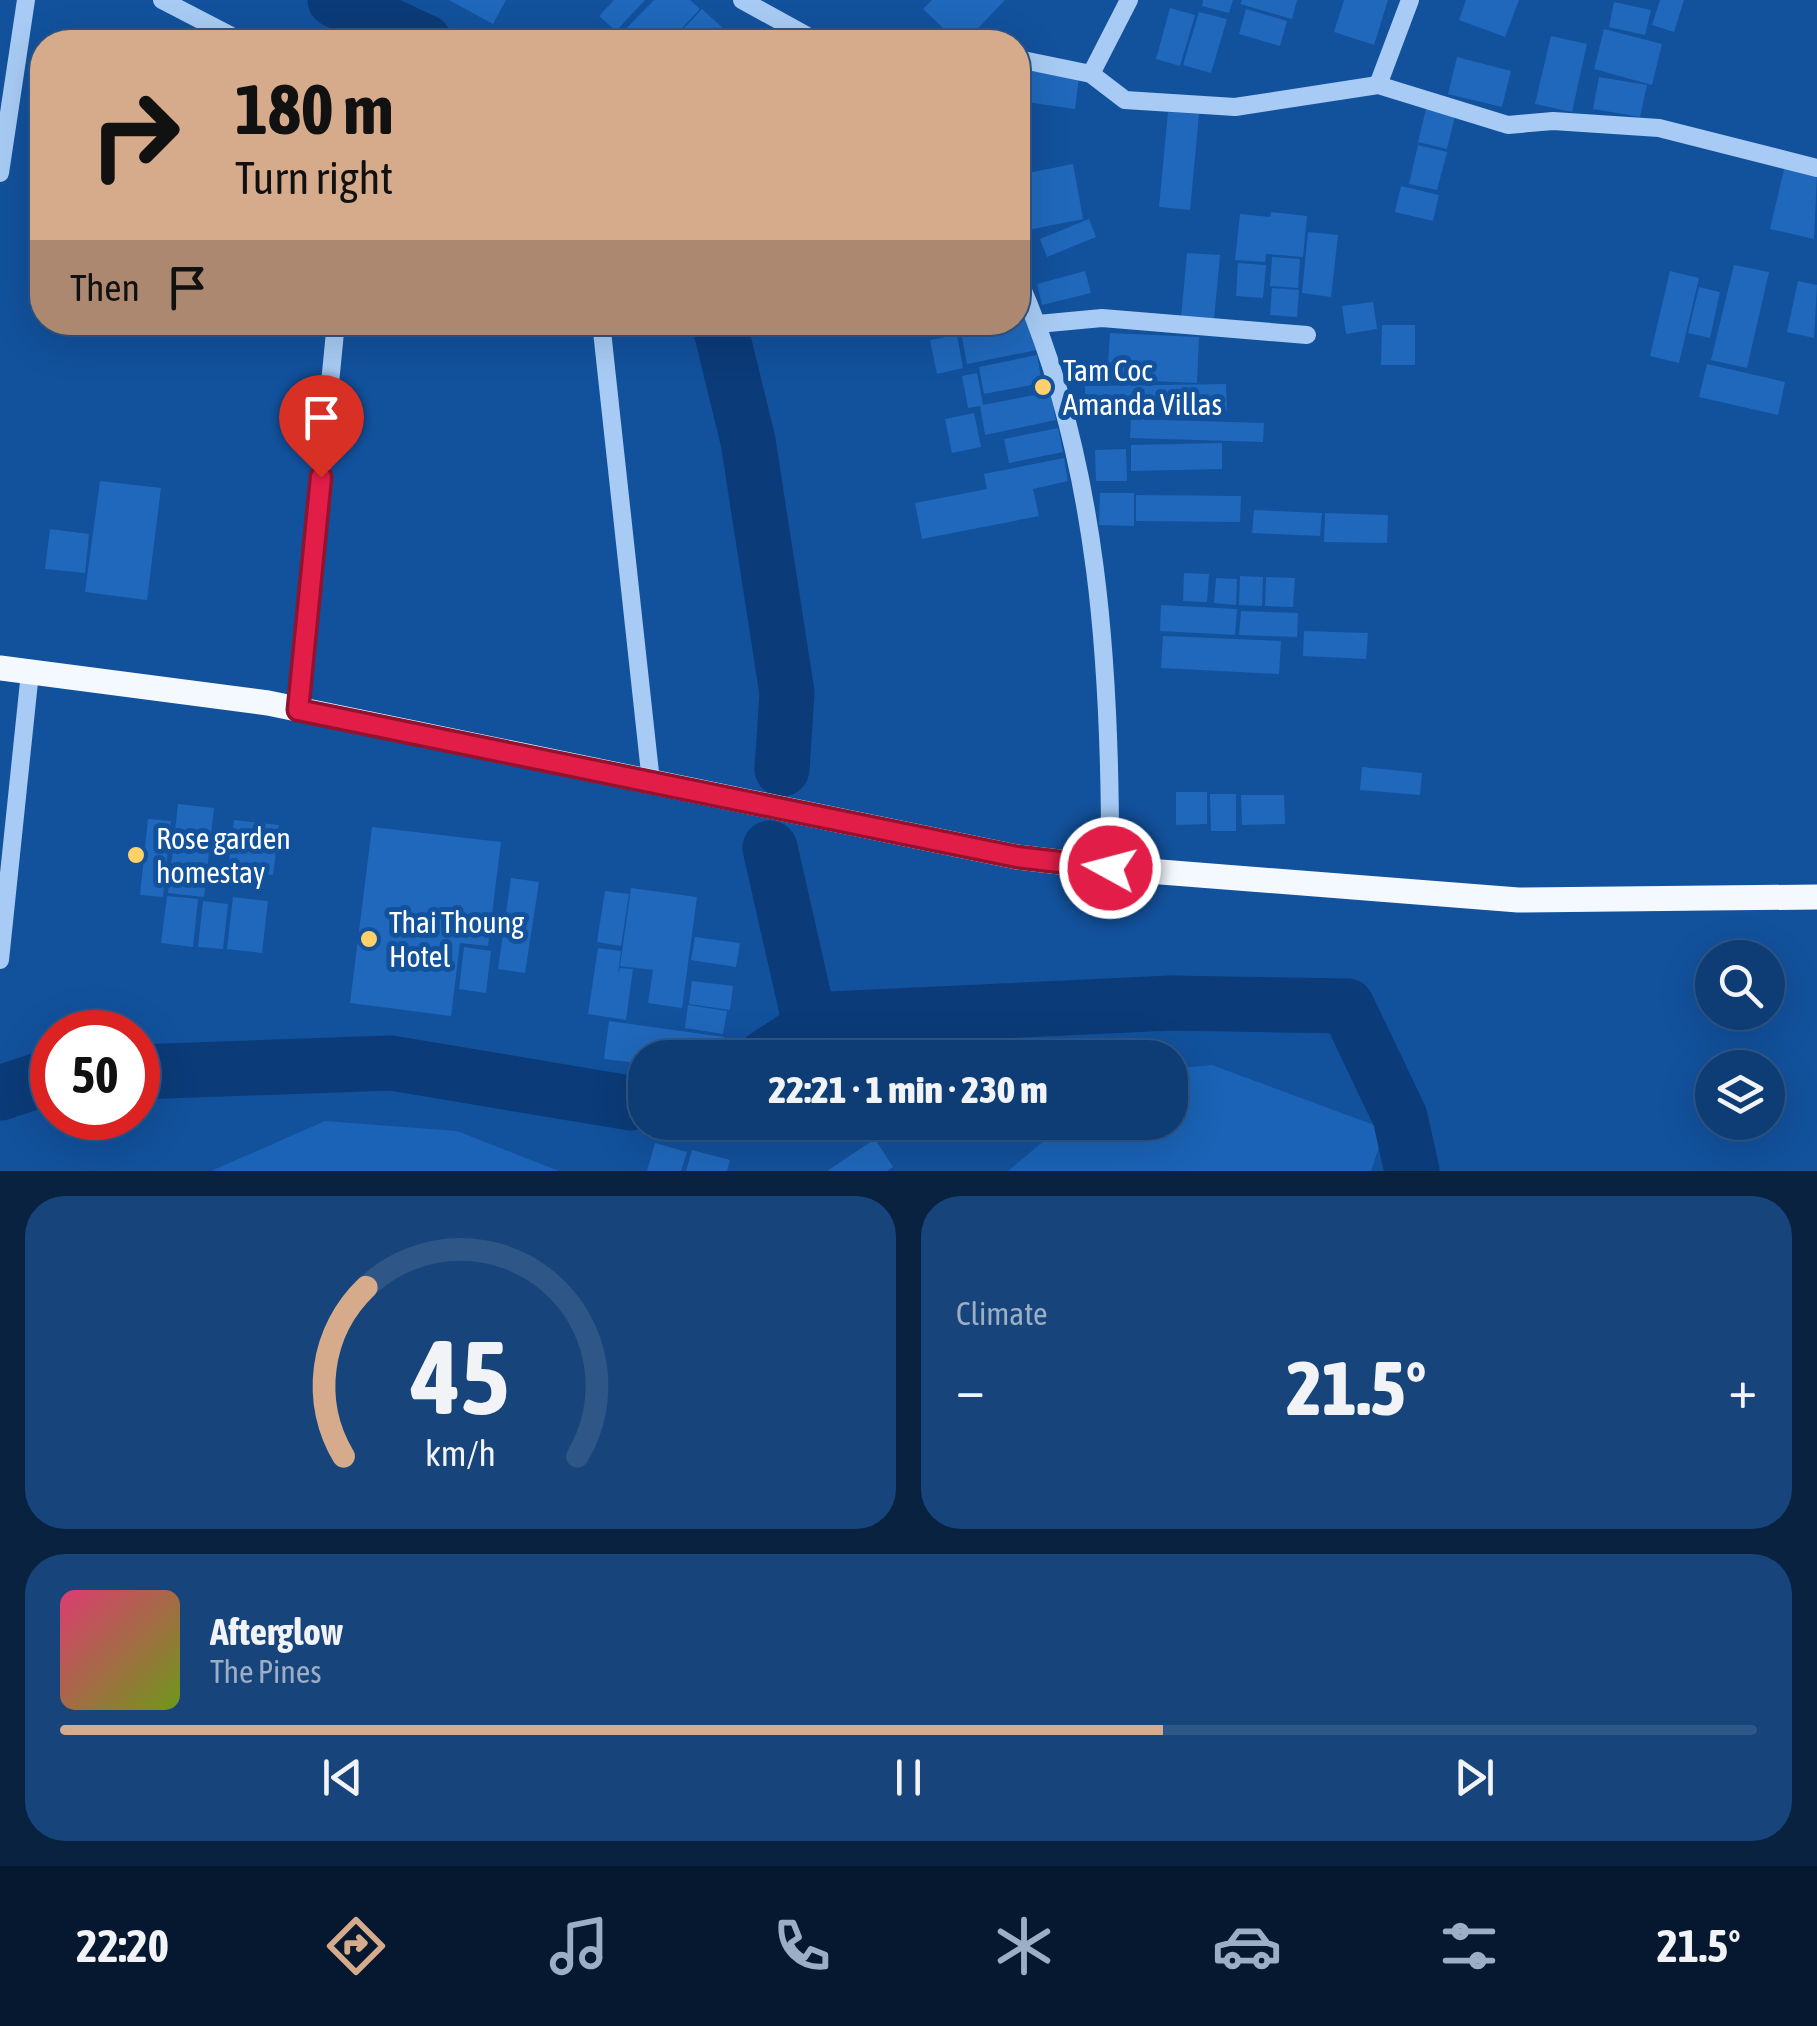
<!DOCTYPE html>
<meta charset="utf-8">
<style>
:root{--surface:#0e3d75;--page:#17447a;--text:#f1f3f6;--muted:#9baec5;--line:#2e5687;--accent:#d6ab8b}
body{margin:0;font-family:"Asap Condensed",sans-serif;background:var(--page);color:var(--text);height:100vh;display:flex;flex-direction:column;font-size:38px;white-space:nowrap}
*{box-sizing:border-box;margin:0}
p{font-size:32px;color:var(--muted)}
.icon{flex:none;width:55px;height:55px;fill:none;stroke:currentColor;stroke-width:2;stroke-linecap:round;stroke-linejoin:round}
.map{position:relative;height:1171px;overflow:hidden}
.details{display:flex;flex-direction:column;gap:25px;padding:25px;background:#082240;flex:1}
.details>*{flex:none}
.guide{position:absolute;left:30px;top:30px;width:1000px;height:305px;border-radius:40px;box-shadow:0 10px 40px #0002,0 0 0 2px var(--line);background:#d6ab8b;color:#111;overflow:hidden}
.tools{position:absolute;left:1695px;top:940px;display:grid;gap:20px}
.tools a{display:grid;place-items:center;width:90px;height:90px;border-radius:50%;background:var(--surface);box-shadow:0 10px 40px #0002,0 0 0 2px var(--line);font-size:50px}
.speed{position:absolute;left:30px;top:1010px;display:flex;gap:20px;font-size:50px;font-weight:700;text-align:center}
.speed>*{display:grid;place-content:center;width:130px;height:130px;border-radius:50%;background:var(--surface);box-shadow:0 10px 40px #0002,0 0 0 2px var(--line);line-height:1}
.speed .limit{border:15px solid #d22;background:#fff;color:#111}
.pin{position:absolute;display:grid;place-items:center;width:85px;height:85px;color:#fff;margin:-102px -42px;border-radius:50% 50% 50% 0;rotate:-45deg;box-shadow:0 0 10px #0007}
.pin .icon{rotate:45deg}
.me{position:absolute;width:110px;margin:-55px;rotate:277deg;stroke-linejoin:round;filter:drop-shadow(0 0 8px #0008)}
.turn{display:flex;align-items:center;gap:35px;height:210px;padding:0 40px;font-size:45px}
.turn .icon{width:130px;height:130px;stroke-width:2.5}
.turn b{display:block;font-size:70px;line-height:85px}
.then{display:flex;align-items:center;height:95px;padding:0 40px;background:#0003;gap:20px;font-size:38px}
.big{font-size:75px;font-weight:800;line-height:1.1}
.details .tile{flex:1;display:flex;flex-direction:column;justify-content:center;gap:15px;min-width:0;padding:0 35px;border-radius:40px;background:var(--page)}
.details .dial{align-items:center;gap:0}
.dial svg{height:260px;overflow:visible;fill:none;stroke:var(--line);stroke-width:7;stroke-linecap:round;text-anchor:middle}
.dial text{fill:var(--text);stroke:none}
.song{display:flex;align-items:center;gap:30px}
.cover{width:120px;height:120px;border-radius:15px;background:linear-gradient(135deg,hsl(340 70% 55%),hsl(80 70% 35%))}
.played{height:10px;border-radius:5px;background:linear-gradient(90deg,var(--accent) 65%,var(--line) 65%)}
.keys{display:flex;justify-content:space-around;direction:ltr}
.heat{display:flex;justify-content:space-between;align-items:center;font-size:55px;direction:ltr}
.details .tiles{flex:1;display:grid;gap:25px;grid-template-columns:1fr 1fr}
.tile:last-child{grid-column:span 2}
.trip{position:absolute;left:628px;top:1040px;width:560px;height:100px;border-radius:40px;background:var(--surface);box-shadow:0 10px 40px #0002,0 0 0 2px var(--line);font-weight:800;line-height:100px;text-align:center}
.menu{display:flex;height:160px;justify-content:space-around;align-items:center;background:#06182f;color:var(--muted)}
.menu .icon{width:70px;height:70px}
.menu .current{color:var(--accent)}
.menu b{font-size:45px;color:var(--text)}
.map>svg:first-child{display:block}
.green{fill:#1a63b6}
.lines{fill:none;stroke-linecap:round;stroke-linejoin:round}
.river{stroke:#0b3b78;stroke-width:55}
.building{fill:#2068bb}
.minor{stroke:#a7cbf4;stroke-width:18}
.major{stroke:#f4f8ff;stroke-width:25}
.route-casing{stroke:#92132f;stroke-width:25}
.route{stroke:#e11d48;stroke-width:18}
.poi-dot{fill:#ffd16a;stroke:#12519c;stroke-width:4}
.labels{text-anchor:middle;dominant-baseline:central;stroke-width:10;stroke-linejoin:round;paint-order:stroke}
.poi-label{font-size:30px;fill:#fff;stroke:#12519c;text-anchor:start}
</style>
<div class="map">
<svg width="1817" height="1171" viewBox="0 0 1817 1171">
<rect width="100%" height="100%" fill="#12519c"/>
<g class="green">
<path d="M1212,1065l173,64 -14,42h-363l57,-48 105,-1v-53z"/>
<path d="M325,1121l132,10 102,40h-348z"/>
</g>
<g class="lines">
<g class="river">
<path d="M335,0l90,42"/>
<path d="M719,322l29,119 39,252 -5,76"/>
<path d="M770,848l39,172 362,-17 176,3 53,111 12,54"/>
<path d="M764,1058l41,-27 4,-11"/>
<path d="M138,1072l253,-9 239,40 15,-3"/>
<path d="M0,1093l52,-17"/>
</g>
</g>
<g class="building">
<path d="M449,0h57l-13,24z"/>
<path d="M614,0h31l-29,31 -17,-15z"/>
<path d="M654,0h36l10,9 -31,33h-47l-5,-4z"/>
<path d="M932,0h73l-40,42h-7l-35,-33z"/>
<path d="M1203,0h30l-4,13 -27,-7z"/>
<path d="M1242,0h55l-5,19 -52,-15z"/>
<path d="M1344,0h44l-14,45 -40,-13z"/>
<path d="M1466,0h53l-14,37 -46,-17z"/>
<path d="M1660,0h24l-10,32 -22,-7z"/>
<path d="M1614,2l37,8 -6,25 -36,-8z"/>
<path d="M1170,8l25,7 -15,51 -24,-7z"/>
<path d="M702,9l24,22 -10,11h-45z"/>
<path d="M1246,9l41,12 -7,25 -41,-12z"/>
<path d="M1199,12l28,7 -16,54 -28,-8z"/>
<path d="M1604,29l58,15 -10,41 -58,-16z"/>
<path d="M1551,36l36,8 -15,68 -37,-8z"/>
<path d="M1457,57l54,14 -9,36 -54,-13z"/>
<path d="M1023,70l56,7 -4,32 -56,-8z"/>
<path d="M1599,77l48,8 -7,32 -47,-8z"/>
<path d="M1427,105l29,7 -9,37 -29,-7z"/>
<path d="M1168,112l31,2 -9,96 -31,-3z"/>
<path d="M1418,145l29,7 -10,38 -28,-6z"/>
<path d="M1073,164l10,55 -65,13v-57z"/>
<path d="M1785,165l32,8 -3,66 -44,-10z"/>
<path d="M1401,186l38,9 -6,26 -38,-9z"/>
<path d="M1271,212l36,4 -4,41 -37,-3 -1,8 -30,-2 5,-46 30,3z"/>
<path d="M1089,219l7,18 -49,20 -7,-18z"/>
<path d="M1308,232l30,3 -7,62 -29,-4z"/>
<path d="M1187,253l33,2 -6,65 -33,-3z"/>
<path d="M1272,257l28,2 -2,29 -28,-2z"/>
<path d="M1238,263l28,2 -3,33 -27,-2z"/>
<path d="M1734,265l35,7 -22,96 -36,-8z"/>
<path d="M1085,271l6,22 -49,12 -5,-21z"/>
<path d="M1670,271l29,7 -20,85 -29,-7z"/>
<path d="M1798,281l19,4 -3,53 -27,-6z"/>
<path d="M1699,287l21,5 -10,46 -22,-5z"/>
<path d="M1272,288l27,2 -2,27 -27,-2z"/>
<path d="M1373,302l4,27 -31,5 -4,-28z"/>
<path d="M1031,318l6,32 -70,14 -6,-32z"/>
<path d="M1382,325h33v40h-34z"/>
<path d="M1110,333l89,4 -2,46 -90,-4z"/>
<path d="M957,335l6,33 -26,6 -7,-34z"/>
<path d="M1037,355l5,28 -58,11 -5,-27z"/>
<path d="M1707,364l78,18 -7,33 -79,-18z"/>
<path d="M977,373l6,32 67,-13 6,28 -71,15 -5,-29 -12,2 -6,-32z"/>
<path d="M1226,384l1,27 -142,2v-27z"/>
<path d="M974,413l7,34 -29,6 -7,-34z"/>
<path d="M1131,419l133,4 -1,19 -133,-4z"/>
<path d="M1058,428l5,24 -54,11 -5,-24z"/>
<path d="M1222,443v26l-91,2v-26z"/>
<path d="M1126,449l1,32h-31l-1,-31z"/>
<path d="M1064,458l4,23 -35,8 6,27 -117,23 -7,-36 72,-14 -3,-15z"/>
<path d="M100,481l61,7 -14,112 -62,-8z"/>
<path d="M1100,493h34v33l-35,-1z"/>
<path d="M1136,495l105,1 -1,26 -104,-1z"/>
<path d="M1254,510l68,3 -2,23 -68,-3z"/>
<path d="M1325,513l63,2 -1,28 -63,-1z"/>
<path d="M50,529l39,5 -4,39 -40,-4z"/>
<path d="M1184,573l25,1 -2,28 -24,-1z"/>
<path d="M1240,576l23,1 -1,29 -23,-1z"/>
<path d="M1266,577l29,1 -2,29 -28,-1z"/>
<path d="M1216,578l21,1 -1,26 -22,-2z"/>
<path d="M1161,605l76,4 -2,26 -75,-4z"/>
<path d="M1241,611l57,2 -1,24 -58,-2z"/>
<path d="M1304,631l64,2 -2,26 -63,-3z"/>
<path d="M1163,636l118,5 -2,33 -118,-6z"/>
<path d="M1362,767l60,6 -2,22 -60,-5z"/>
<path d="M1176,792h31v32l-31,1z"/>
<path d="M1210,794h26v37h-25z"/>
<path d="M1241,795h43l1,29 -43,1z"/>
<path d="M178,804l36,4 -10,89 -36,-4z"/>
<path d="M148,819l23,2 -8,76 -23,-2z"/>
<path d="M234,820l45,5 -6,50 -45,-5z"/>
<path d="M372,827l129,15 -13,104 -28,-3 -9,73 -101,-13z"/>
<path d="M511,878l28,4 -14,91 -27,-4z"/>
<path d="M631,888l66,9 -15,111 -34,-5 5,-33 -33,-4z"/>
<path d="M605,891l24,3 -8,52 -24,-4z"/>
<path d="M167,896l31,3 -5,48 -32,-4z"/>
<path d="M233,897l35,4 -6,52 -35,-4z"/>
<path d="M203,901l25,3 -5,45 -25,-2z"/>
<path d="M695,937l45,6 -4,24 -45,-7z"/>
<path d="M464,947l27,4 -5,42 -27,-4z"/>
<path d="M598,948l23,3 -3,22 2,-5 13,1 -7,51 -38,-6z"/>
<path d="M692,981l41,5 -3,24 -41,-6z"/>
<path d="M688,1005l39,6 -4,23 -38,-6z"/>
<path d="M609,1021l115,16 -3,21h-76v6l-41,-5z"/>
<path d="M875,1139l18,28 -6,4h-60z"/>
<path d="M655,1143l32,9 -6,19h-34z"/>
<path d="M692,1150l38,10 -3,11h-41z"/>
</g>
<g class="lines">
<g class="minor">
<path d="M162,0l81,42"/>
<path d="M742,0l76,42"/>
<path d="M1018,59l73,15 34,26 110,7 143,-22 130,40 45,-4 106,7 158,40"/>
<path d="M1091,74l38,-74"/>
<path d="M1378,85l32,-85"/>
<path d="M0,173l26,-173"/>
<path d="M1018,279c81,182 93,392 92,589"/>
<path d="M601,322l50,460"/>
<path d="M1038,324l64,-6 205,17"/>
<path d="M298,709l38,-387"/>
<path d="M0,960l30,-288"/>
</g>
<path class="major" d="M0,668l268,35 749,154 93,11 408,32 299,-3"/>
</g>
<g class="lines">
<defs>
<path id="route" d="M321,477l-23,233 719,147 93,11"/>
</defs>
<use href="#route" class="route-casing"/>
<use href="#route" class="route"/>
</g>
<g class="poi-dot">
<circle cx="1043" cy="387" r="10"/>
<circle cx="136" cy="855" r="10"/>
<circle cx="369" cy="939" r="10"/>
</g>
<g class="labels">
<g class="poi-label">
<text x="1063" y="370">Tam Coc<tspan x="1063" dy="34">Amanda Villas</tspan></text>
<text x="156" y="838">Rose garden<tspan x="156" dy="34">homestay</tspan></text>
<text x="389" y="922">Thai Thoung<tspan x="389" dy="34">Hotel</tspan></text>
</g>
</g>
</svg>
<div class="tools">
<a><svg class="icon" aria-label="search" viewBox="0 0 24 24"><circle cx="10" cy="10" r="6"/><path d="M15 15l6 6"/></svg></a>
<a><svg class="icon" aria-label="layers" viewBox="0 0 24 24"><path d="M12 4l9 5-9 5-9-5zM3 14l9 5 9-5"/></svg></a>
</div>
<div class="speed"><div class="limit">50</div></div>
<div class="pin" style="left:321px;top:477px;background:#d93025"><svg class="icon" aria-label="arrive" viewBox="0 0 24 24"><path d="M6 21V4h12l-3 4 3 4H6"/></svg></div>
<svg class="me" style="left:1110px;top:868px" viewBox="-20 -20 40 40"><circle r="17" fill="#e11d48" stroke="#fff" stroke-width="3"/><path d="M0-11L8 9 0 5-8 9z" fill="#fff"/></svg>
<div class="trip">22:21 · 1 min · 230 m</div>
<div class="guide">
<div class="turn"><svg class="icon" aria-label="right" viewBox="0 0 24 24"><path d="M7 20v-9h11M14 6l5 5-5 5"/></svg><div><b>180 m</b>Turn right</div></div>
<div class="then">Then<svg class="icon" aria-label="arrive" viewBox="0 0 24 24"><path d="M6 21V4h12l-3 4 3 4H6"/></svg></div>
</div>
</div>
<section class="details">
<div class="tiles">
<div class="tile dial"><svg viewBox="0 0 100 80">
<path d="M14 69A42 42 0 1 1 86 69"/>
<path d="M14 69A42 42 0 0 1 21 17" stroke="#d6ab8b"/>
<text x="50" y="56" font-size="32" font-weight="700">45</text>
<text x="50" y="72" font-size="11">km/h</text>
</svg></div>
<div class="tile"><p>Climate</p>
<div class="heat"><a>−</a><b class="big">21.5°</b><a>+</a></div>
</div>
<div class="tile">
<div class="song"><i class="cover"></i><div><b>Afterglow</b><p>The Pines</p></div></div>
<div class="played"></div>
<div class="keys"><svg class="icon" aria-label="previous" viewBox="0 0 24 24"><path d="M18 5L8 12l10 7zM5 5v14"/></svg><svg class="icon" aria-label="pause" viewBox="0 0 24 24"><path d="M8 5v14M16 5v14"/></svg><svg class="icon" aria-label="next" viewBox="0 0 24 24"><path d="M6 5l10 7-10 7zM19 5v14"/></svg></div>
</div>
</div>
</section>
<nav class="menu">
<b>22:20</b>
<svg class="icon current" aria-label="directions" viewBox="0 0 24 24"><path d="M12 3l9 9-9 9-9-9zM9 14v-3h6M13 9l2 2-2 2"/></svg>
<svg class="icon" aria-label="music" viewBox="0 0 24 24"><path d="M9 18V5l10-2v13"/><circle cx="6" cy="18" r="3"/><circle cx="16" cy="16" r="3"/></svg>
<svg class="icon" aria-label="phone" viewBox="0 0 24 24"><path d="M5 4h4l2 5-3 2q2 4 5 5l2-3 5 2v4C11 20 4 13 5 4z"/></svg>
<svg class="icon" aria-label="climate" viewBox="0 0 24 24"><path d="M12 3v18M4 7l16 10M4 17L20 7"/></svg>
<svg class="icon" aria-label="car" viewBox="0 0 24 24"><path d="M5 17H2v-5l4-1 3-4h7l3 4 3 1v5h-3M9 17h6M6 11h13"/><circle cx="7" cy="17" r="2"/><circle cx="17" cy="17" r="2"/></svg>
<svg class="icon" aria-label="filters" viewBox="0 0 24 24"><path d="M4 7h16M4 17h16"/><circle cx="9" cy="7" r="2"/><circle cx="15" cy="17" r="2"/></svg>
<b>21.5°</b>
</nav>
